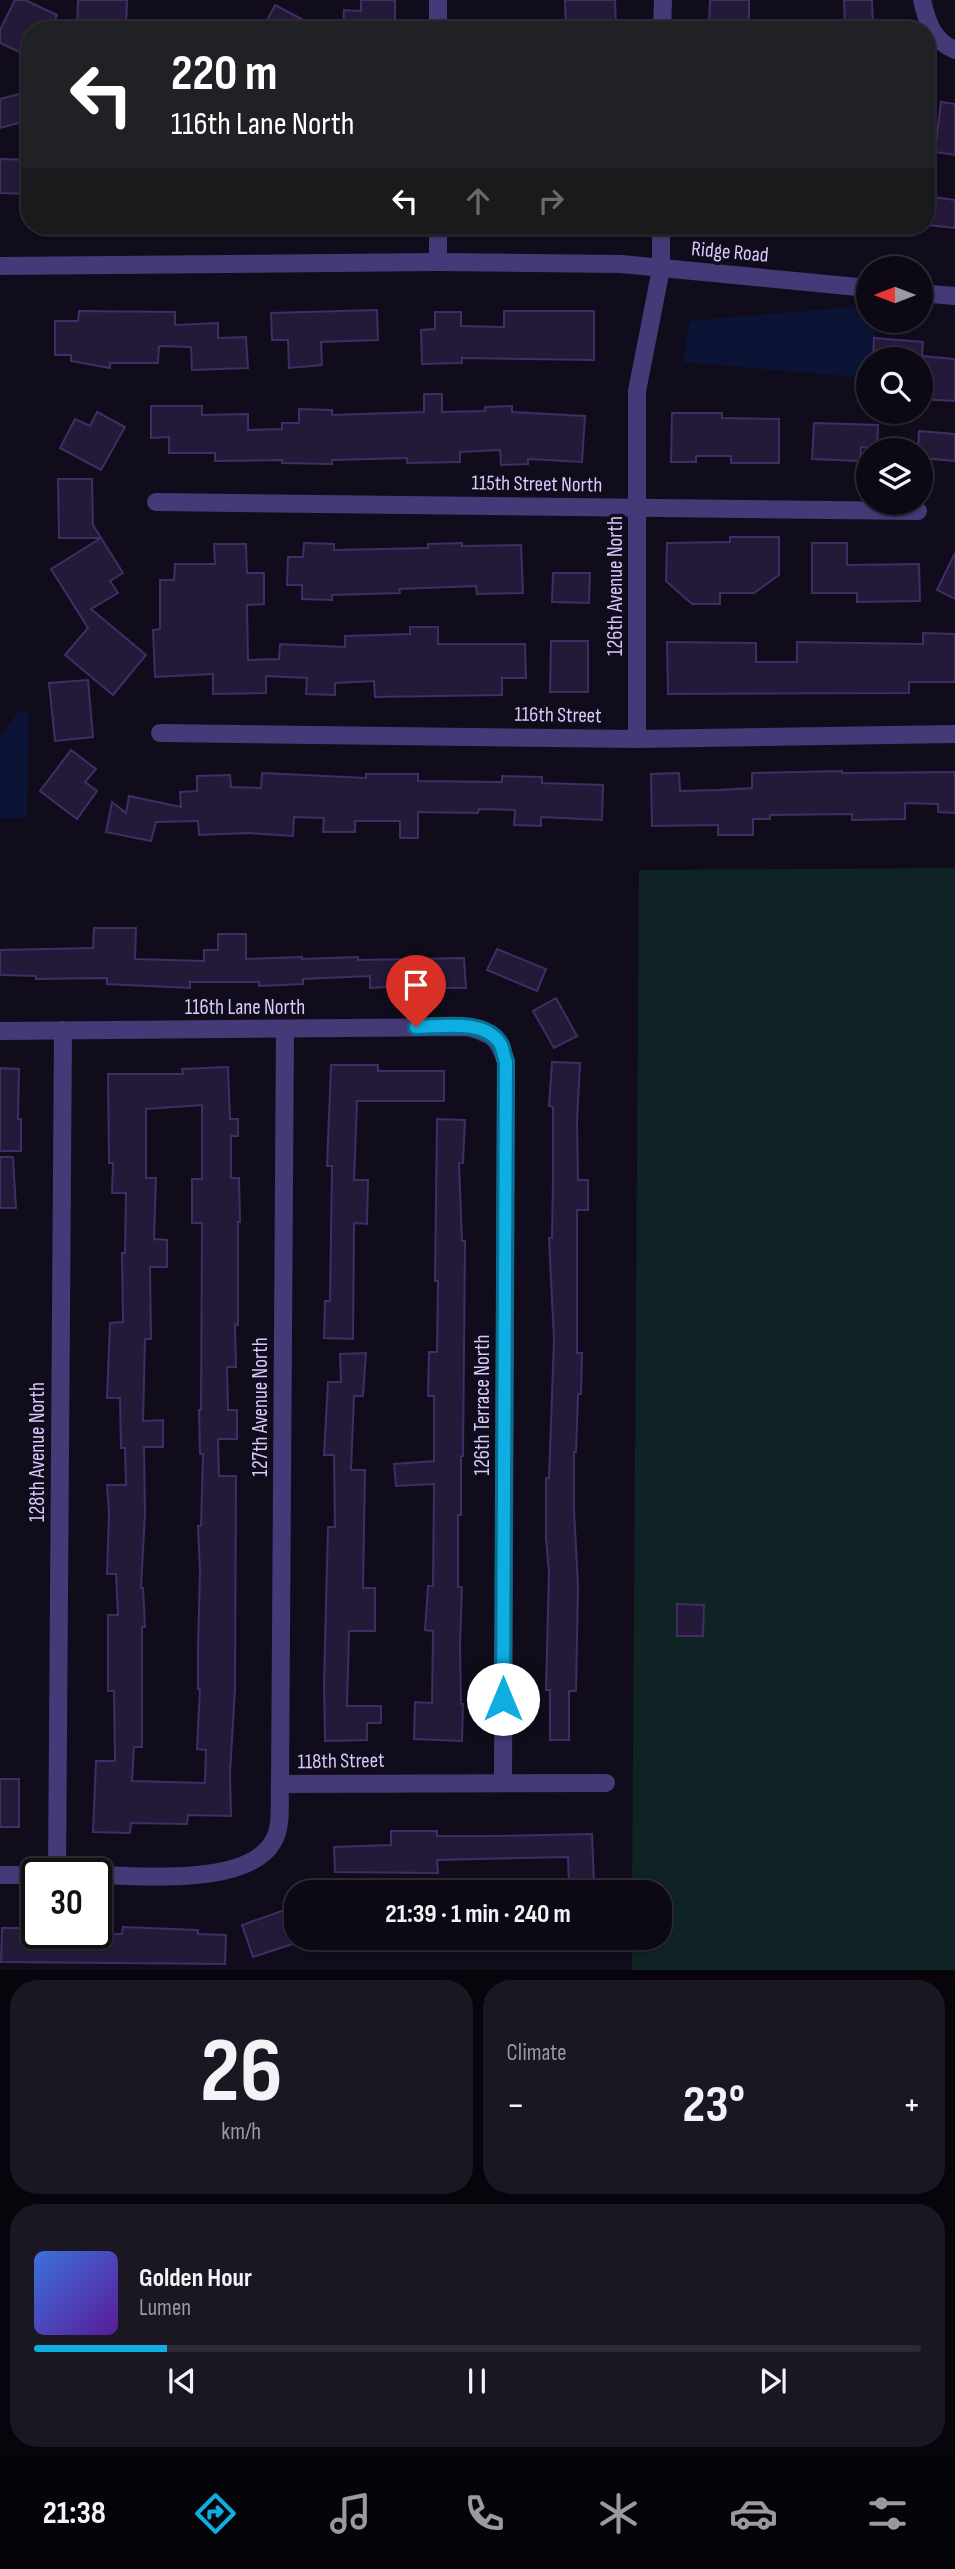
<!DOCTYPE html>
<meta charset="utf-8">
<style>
:root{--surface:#0d0914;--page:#1b1722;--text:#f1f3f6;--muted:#9a9aa0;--line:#2d2a34;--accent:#0eade2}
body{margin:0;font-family:"Sofia Sans Condensed",sans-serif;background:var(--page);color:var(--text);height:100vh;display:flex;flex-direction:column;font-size:26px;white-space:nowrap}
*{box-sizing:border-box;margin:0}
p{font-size:23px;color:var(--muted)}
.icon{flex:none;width:38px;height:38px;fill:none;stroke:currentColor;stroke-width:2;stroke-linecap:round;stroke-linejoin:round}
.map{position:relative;height:1970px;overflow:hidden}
.side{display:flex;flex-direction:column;gap:10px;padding:10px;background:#07050b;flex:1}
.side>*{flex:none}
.guide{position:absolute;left:21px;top:21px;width:914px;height:214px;border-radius:28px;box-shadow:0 2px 5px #0004,0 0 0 2px var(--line);background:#202124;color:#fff;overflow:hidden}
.needle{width:46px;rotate:270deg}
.fabs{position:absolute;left:856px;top:256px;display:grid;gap:14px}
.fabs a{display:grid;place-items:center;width:77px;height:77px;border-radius:50%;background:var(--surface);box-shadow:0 2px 5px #0004,0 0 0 2px var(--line);font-size:35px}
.speed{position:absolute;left:21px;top:1858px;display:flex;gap:14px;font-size:35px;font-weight:700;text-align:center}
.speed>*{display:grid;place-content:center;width:91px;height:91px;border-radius:50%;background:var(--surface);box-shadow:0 2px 5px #0004,0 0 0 2px var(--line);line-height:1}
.speed .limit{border:4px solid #111;border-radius:10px;background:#fff;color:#111}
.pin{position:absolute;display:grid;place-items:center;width:60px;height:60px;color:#fff;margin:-72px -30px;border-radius:50% 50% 50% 0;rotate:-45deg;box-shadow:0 0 7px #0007}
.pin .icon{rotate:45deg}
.me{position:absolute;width:77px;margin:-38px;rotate:0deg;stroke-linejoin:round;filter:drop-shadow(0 0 5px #0008)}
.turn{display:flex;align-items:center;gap:24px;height:147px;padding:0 35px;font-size:32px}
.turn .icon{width:91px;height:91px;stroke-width:2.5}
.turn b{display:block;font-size:49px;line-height:60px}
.lanes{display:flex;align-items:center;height:66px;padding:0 35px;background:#0003;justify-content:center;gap:35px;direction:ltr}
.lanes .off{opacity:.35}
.big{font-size:52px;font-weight:700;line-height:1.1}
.side .card{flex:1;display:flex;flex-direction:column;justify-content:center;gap:10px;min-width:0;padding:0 24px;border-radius:28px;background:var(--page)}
.side .dial{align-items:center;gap:0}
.dial b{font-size:91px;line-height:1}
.song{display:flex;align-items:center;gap:21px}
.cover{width:84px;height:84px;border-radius:10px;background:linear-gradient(135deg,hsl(220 70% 55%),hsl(270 70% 35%))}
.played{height:7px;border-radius:4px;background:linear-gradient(90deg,var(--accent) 15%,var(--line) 15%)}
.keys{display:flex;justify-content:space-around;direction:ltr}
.heat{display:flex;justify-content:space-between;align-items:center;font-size:38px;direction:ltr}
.side .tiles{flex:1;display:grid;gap:10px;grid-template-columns:1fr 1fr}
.card:last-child{grid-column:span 2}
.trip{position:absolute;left:284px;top:1880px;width:388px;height:70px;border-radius:28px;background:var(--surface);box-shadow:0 2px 5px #0004,0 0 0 2px var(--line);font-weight:700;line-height:70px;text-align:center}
.tab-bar{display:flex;height:112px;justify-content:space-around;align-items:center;background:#050408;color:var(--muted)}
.tab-bar .icon{width:49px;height:49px}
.tab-bar .on{color:var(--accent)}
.tab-bar b{font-size:32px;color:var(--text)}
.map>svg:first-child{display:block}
.green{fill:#0f2224}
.water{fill:#0b1435}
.building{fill:#25193a;stroke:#402d65;stroke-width:2;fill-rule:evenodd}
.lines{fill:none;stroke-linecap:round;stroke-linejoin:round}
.minor{stroke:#453a77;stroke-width:18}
.route-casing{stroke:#097093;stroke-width:18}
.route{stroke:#0eade2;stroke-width:12}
.labels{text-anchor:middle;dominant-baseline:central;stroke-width:7;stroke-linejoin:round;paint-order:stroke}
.street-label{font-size:21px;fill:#d6c9fc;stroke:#110c1b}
</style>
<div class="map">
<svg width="955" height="1971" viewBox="0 0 955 1971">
<rect width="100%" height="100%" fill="#110c1b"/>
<path class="green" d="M955,868v1102h-323v-33h28v-45h-28l7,-1022z"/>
<g class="water">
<path d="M852,307l16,5v8h7l1,39h-8v19l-185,-16 7,-41z"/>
<path d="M19,711l10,2 -2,105h-27v-80z"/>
</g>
<g class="building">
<path d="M15,0h10l32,15 -7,15h-20v27l-30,-14v-13z"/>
<path d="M78,0h49l-1,30h-49z"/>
<path d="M361,0h34v30h-52l1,-20 17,1z"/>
<path d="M565,0h50l1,30h-50z"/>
<path d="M710,0h39v28l-40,-1z"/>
<path d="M844,0h28l1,26 -28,1z"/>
<path d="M275,5l47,25h-60z"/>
<path d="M30,91v29l-30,8v-29z"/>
<path d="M941,102l14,2v51l-20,-3z"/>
<path d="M0,159l30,1v34l-30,-1z"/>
<path d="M932,197l23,3v28l-27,-3z"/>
<path d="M377,310l1,30 -57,2 1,23 -33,3 -1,-28h-16l-1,-27z"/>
<path d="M79,311l96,1v13l43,-2v15l28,-1 2,31 -56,2 -1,-23 -32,-1 -1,17h-48v5l-39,-7v-6h-16v-34h23z"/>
<path d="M504,311h90v49l-132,-2v5l-40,1 -1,-34 14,-1v-17h26v14l43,1z"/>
<path d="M874,338l49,4 -1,14 33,3v42l-35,-2v-40h-47z"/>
<path d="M424,394h18v18l43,-1v-4l27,-1v6l73,4 -3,46 -54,-3v5l-27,1 -1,-15 -40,2v10l-53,1v-5l-75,2v4l-50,-1v-3l-67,1v-8h-46v-16l-18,1v-32h51v9l46,-1v16l34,-1v-6h17v-14l33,1v5l92,-3z"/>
<path d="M97,412l28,15 -24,43 -41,-22 15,-29 15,7z"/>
<path d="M672,413h50v5l57,1v44h-48v-7h-35v6h-25z"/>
<path d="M814,423l64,2 -1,23 -16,-1 -1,14 -48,-2z"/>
<path d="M919,431l36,3v27l-35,-3v-8h-2z"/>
<path d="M58,479h34l1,46 8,13h-42z"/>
<path d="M730,537h49v38l-25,18h-34v11h-28l-26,-23 1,-38 63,-1z"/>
<path d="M101,538l22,35 -13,8 8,12 -27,16 55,46 -33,40 -48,-40 23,-27 -37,-59z"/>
<path d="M304,543l30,1v6l94,-2v-4l34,-1v3l59,-1 2,48 -46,1 -1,-8 -77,3 1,4 -68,2v5l-30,-1v-14h-15l1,-28h15z"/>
<path d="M812,543h35v22l72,-1 1,37 -63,1v-9h-45z"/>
<path d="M214,544h32l1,29h17v31l-17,1 1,55 31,-1 1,-15 65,3v-11l65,-2v-7h28v17h87l1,34h-24v17l-127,2 -1,-16 -39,2v12l-29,-1 1,-16 -41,-2v17l-53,1v-20l-58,3 -2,-47 7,-1v-49h14l1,-16h40z"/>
<path d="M955,553v46l-18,-9z"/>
<path d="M553,573h37l-1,30 -37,-1z"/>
<path d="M923,633l32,1v48h-46v11l-241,1 -1,-52 89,1v19h41v-20l126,2z"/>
<path d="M551,641h37v51h-38z"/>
<path d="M88,680l5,57 -38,4 -6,-58z"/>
<path d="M71,750l25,19 -11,13 12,9 -20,28 -37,-28z"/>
<path d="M842,771v2l113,-1v41l-17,-1v-8l-33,-1v16l-53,1v-6l-82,1v4h-17v16h-35v-10l-66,1 -1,-52 28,-1 1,18 38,-1 34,-2v-15z"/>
<path d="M262,773l104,5v-4h52v7l84,1v-6l40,1v6l61,2 -1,35 -61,-3v9l-27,-1 1,-15 -36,-1 -1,4 -60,-1v26h-18v-17h-45v11h-32l1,-14 -30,-1 -1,19 -46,-3 -48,2 -1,-14 -42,1 -5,19 -45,-9 6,-30 14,11 3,-17 52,11 -1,-15 17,-1v-15l33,-1 1,12 30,1z"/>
<path d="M94,928h42l-1,31 69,2v-11h14v-16h28v25l56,-2v2l56,-2v3l106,-2 2,30h-42v-3l-54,3v-12l-67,3v5l-44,2v-4h-69v6l-83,-4v-6l-71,1v-3l-36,-1v-25l93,-2z"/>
<path d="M497,949l49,20 -9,22 -50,-21z"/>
<path d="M556,998l21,38 -23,12 -21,-37z"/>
<path d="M552,1062l28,1 -3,58 1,59h10v30h-11v143h5l-1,41h-3l-2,58h-2v57l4,77 -2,105h-7v49h-19v-50h-4l3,-118 -3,-33v-61h3l5,-138 -5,-102h3l1,-58v-73l-4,-1z"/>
<path d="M331,1065h47v6h66v30h-87l-3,79h14l-1,44 -13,-1 -1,116 -29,-1 1,-37h5l2,-135h-5z"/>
<path d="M228,1067l2,52h8v17h-7v42h8l1,44h-2v103l-3,-1 1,43h-9l1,43h9v29h-19l1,37h17l-1,213 -5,84 1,43 -43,-1 -1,9 -56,-1 -1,10 -37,-1 3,-71h19l-1,-70h-6v-76h10l-2,-41h-9l2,-61 -2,-28h19l-1,-37h-4l-1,-50h-13l3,-75 13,-1 -1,-69h3l1,-60h-14l1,-30h-4l-1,-89h75l-1,-5zM202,1105v74h-10v44h10l-1,187h-2l1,44h3l-2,72h-3l2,45 -2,75v43h2l-3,60 9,1 -1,33 -73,-2 2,-34h8v-120h3l-2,-39h-2l4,-75 -1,-66h19v-27l-20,1 2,-82h6l-1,-72h17v-27l-13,-1 2,-61h-10v-69z"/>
<path d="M0,1068l19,1 -1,50h3v32h-21z"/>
<path d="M437,1119l28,1 -2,43h-4l3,78h3l-2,215h-2v59h-3v72h4l-2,59 1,58h2l-1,37 -48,-2 1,-37 17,1 1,-72 -8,-1 3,-44h5l1,-102 -38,2 -2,-22 40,-3v-65h-6l1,-44h8l1,-71h-3z"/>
<path d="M0,1157h13l3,51h-16z"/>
<path d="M366,1353l-3,43h-9l-3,74h14l-2,118h12v43h-26l-2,75h34v17h-14v17l-42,1 -1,-57 4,-157h7l-1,-72h-10l4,-73h13l-1,-28z"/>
<path d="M677,1604l27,1 -1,31h-26z"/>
<rect x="0" y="1779" width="19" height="48"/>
<path d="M391,1831h46v5h55l100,-2 2,50 -25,1 -1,-28 -131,3 1,13 -103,-1 -1,-25 57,-2z"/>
<path d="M296,1906v37l-43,14 -11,-32z"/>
<path d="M123,1927l75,3v4l28,1 -1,29 -224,-2 1,-34h35v6h85z"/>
</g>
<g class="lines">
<g class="minor">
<path d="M922,0c5,22 11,41 33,50"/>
<path d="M438,30v-30"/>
<path d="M662,30l1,-30"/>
<path d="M438,262v-36"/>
<path d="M0,266l438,-4 183,2 247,24"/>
<path d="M920,293l35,3"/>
<path d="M156,502l762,9"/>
<path d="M160,733l477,6 318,-5"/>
<path d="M637,739v-348l24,-122v-43"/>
<path d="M0,1031l468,-4c24,7 30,10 38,35l-3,720"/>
<path d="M280,1784l5,-754"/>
<path d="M57,1874l6,-844"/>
<path d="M0,1875h37"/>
<path d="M96,1875c46,0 156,13 179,-37 7,-15 4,-37 5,-54l326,-1"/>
</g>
</g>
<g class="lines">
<defs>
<path id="route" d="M416,1027c25,0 70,-9 85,18 2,5 3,12 5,17l-3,637"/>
</defs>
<use href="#route" class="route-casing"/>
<use href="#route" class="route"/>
</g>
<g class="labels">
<g class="street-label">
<text transform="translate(730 252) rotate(5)">Ridge Road</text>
<text transform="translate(537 484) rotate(1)">115th Street North</text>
<text transform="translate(615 586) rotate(-90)">126th Avenue North</text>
<text transform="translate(558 715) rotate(1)">116th Street</text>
<text x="245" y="1007">116th Lane North</text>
<text transform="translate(482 1405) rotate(-90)">126th Terrace North</text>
<text transform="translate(260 1407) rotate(-90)">127th Avenue North</text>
<text transform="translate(37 1452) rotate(-90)">128th Avenue North</text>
<text transform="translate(341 1761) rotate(-1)">118th Street</text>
</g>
</g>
</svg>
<div class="fabs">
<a><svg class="needle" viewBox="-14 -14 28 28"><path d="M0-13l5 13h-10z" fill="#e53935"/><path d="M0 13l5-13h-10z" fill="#9a9aa0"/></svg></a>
<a><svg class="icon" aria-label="search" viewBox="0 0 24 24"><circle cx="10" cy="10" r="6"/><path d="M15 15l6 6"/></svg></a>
<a><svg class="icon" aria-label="layers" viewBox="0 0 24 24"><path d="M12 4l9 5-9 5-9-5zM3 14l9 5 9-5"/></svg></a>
</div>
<div class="speed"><div class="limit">30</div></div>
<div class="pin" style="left:416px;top:1027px;background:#d93025"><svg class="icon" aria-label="arrive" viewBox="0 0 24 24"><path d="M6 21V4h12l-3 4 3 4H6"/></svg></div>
<svg class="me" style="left:503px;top:1699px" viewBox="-20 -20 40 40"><circle r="19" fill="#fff"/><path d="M0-13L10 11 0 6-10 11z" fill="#0eade2"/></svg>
<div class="trip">21:39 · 1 min · 240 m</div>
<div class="guide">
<div class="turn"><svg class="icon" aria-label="left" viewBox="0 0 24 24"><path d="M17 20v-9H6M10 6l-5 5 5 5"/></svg><div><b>220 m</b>116th Lane North</div></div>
<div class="lanes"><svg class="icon" aria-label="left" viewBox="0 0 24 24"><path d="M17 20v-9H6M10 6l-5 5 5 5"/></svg><svg class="icon off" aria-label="ahead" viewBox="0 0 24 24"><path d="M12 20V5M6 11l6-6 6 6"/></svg><svg class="icon off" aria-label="right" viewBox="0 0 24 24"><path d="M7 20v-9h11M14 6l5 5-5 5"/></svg></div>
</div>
</div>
<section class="side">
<div class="tiles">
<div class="card dial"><b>26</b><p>km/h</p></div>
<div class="card"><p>Climate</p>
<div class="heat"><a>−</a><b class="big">23°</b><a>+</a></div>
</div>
<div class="card">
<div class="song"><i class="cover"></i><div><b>Golden Hour</b><p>Lumen</p></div></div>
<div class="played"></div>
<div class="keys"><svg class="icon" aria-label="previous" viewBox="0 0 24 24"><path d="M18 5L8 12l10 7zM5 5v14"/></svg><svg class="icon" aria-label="pause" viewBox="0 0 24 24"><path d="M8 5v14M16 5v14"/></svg><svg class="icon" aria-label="next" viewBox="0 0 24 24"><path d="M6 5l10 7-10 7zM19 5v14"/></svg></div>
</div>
</div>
</section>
<nav class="tab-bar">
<b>21:38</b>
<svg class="icon on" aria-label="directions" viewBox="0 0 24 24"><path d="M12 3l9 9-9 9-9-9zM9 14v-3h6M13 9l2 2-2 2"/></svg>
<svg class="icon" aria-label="music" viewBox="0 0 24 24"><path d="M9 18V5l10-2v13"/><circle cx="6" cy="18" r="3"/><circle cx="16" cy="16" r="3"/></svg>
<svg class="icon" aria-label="phone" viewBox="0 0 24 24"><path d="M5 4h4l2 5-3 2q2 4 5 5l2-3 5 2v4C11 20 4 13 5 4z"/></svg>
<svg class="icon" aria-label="climate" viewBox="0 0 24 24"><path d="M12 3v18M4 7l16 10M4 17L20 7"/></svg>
<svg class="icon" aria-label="car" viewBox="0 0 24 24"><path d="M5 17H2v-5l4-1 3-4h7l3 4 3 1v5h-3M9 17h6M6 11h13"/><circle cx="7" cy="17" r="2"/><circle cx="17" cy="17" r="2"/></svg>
<svg class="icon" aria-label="filters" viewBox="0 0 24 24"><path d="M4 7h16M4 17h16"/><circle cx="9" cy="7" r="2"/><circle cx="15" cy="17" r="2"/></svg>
</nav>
